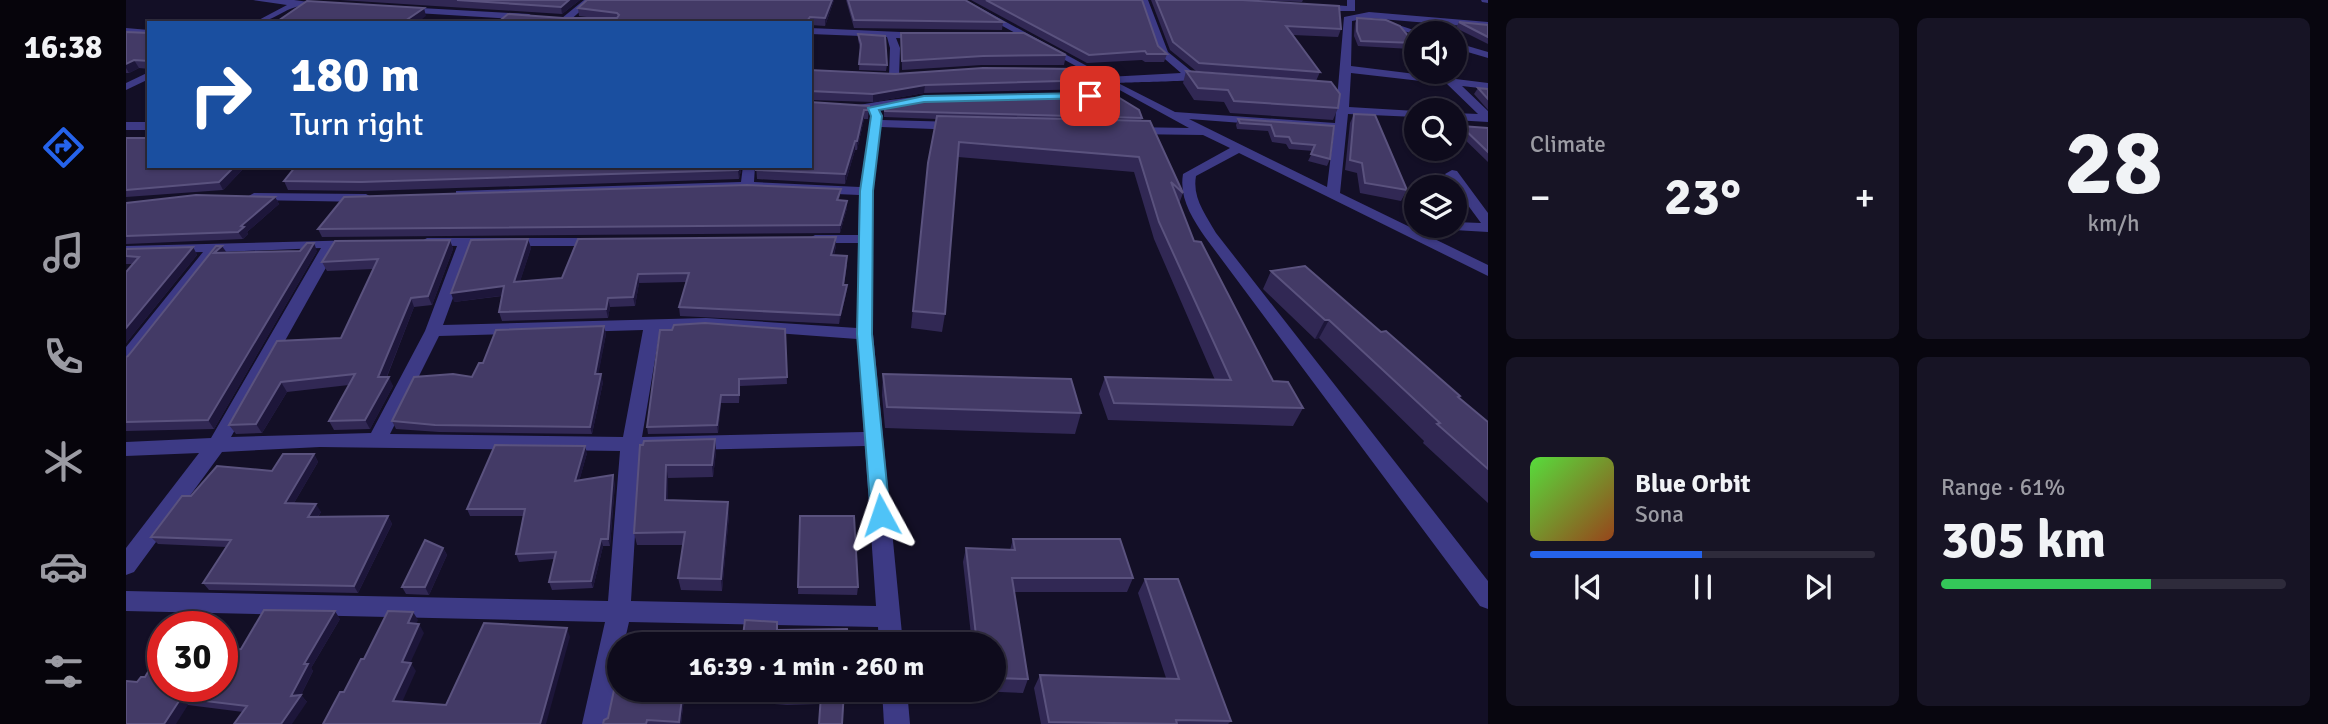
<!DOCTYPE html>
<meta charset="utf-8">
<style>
:root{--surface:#0e0b1c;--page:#171425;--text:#f1f3f6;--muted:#9b9ba3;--line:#2e2b3b;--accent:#2563eb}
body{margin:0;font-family:Signika,sans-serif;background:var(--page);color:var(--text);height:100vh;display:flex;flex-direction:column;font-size:26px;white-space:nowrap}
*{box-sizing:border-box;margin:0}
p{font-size:23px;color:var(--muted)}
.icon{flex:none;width:38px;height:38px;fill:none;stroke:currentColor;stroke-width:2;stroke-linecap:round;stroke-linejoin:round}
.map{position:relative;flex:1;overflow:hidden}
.details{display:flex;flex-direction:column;gap:18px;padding:18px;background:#08060f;width:840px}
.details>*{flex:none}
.top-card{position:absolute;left:21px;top:21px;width:665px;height:147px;border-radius:0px;box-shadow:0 2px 5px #0004,0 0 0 2px var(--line);background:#1a4fa0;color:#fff;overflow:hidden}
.controls{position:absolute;left:1278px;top:21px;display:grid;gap:14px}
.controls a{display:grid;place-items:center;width:63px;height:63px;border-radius:50%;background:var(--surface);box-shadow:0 2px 5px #0004,0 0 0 2px var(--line);font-size:35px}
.speed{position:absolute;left:21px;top:611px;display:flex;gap:14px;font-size:35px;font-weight:700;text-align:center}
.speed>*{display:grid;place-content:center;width:91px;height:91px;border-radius:50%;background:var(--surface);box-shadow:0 2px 5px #0004,0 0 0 2px var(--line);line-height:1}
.speed .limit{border:10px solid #d22;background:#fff;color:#111}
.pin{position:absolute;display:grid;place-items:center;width:60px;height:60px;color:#fff;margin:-30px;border-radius:14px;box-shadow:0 4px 10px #0006}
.me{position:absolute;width:77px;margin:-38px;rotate:355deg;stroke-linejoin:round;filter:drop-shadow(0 0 5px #0008)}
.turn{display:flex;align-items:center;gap:24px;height:147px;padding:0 28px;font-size:32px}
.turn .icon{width:91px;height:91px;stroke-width:2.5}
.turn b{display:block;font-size:49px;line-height:60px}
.big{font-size:52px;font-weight:700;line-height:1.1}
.details .widget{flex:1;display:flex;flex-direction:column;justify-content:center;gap:10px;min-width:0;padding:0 24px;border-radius:10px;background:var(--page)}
.details .dial{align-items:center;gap:0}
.dial b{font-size:91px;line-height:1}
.song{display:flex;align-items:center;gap:21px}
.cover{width:84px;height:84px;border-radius:10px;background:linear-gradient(135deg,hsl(110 70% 55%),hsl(20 70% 35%))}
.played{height:7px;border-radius:4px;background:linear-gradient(90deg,var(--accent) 50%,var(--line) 50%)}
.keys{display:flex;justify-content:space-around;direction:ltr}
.heat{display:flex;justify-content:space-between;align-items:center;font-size:38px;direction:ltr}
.charge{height:10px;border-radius:5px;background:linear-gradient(90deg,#34c759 61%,var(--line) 0)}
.details .tiles{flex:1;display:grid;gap:18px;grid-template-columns:repeat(2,1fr)}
.trip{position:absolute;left:481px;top:632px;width:399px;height:70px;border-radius:35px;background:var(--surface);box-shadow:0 2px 5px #0004,0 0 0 2px var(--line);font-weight:700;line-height:70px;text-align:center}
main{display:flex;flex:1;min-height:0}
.menu{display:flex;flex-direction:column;width:126px;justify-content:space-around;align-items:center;background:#06040b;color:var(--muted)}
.menu .icon{width:49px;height:49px}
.menu .selected{color:var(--accent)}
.menu b{font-size:32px;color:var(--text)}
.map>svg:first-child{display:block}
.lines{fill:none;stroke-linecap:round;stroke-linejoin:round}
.minor{fill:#3d3a85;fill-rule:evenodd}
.wall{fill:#312854}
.shaded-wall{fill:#1d163a}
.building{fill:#433a66;stroke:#5a527e;stroke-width:2}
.route{fill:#4fc3f7;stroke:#337fa1;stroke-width:2}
</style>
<main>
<nav class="menu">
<b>16:38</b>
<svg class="icon selected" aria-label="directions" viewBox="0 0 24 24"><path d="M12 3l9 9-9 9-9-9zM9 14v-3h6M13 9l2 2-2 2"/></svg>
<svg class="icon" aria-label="music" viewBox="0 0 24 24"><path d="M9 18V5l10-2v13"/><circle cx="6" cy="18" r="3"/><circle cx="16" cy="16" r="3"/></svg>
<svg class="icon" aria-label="phone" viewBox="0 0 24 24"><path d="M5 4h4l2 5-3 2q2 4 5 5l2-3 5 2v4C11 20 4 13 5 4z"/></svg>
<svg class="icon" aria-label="climate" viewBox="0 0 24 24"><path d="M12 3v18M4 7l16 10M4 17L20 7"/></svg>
<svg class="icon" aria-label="car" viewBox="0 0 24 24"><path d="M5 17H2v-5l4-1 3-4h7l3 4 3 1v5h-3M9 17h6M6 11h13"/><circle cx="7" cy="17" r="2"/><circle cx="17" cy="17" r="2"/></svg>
<svg class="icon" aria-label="filters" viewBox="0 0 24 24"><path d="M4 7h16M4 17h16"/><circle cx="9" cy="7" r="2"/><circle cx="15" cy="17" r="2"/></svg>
</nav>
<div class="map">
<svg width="1362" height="724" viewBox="0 0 1362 724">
<rect width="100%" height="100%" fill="#130f26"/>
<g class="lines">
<g class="minor">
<path d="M127,0h41l37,5c-9,5 -19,0 -29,1 -17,1 -30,17 -49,17l34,-18z"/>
<path d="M458,0h9l-25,22h-6v-4z"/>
<path d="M829,0h11l141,77 74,-4 -23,-20 -18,-53h8l20,52 27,22 19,4c-4,3 -82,4 -96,5l57,29 160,11 9,-106 25,-5 119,10v6l-119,-10 -17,3 -1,45 137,17v6l-26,-3 26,25v11l-34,-2v-7l24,1 -31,-30 -96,-11 -2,34 67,4v6l-68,-3 -8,79 148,72v11l-249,-123 -43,23c-4,22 10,39 20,57l272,348v28l-8,-3 -275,-369c-13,-19 -26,-39 -22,-63l47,-26 -27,-13 -76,-1 -2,-3 6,-4 58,1zM1063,119l145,11 -7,57z"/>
<path d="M1221,0h8v11h-22l-5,-3 5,-3 14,1z"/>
<path d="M1355,0h7v3l-6,-1z"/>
<path d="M277,7l126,7 5,3 -5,3 -129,-8 -2,-2z"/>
<path d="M1260,21l37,12 -7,2 -30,-10z"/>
<path d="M0,28l23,2v6l-23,-2z"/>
<path d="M684,28l113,5 5,3 -5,3 -27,-1 4,10 -1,29 -5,3 -5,-3 1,-29 -3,-11 -77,-3z"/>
<path d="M1328,42l34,10v6l-34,-10z"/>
<path d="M23,72v7l-23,11v-7z"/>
<path d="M817,96l4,1v4l-42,2 -25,7 2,10 77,2 6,4 -6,4 -78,-3 -8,64v143l30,310h-24l-1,-17 -249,-5 -5,22h-4v23l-12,57h-26l23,-102 -479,-11v-20l482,10 12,-150 -300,-4 -98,5 -88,120 -8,3v-27l73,-95 -73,3v-14l85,-4 110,-190 -102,4 -87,111 -6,2v-18l77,-95 -77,2v-8l236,-6 2,3 -2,3 -25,2 -106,189 140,-4 54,-102 32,-85 -35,-1 -2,-3 7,-4h171l7,4 -7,4h-126l-29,79 263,-7 151,10 1,-85h-43l-7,-4 7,-4h43l1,-40 -112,-5 -286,8 -5,-1v-6l285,-9 2,-16h12l-1,16 106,5 11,-72 -2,-4 -10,-2v-4c28,-5 55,-9 84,-9zM580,328l151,11 7,93 -222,5 18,-107zM517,330l-20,107 -233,-3 49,-98zM739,446l11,160 -245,-5 9,-150z"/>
<rect x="0" y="122" width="23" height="8"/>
<path d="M1326,170l5,1 31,42v19l-34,-2 -7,-4h7v-4l27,1 -36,-49z"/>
<path d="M128,193l112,1 7,4 -7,4 -117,-2 -2,-3z"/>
<path d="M756,690h25l3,34h-26z"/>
</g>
</g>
<g class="wall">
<path d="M214,0h240l-18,14z"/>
<path d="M461,0h247l-9,26 -15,-1v-2h-313l66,-5h31l-15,-2 -1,-8z"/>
<path d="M720,0h119l38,22 -1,8 -148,-2z"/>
<path d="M845,0h171l16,46 9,8 -3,8h-19l-3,-2 -55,3z"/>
<path d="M1025,0h91l99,29 -3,8 -45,-2 27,37 -4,9 -120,-10 -26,-21z"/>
<path d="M1126,0h51l-1,2z"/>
<path d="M1231,18l57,25 -3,6 -53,-3 -4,-10 1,-13z"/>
<path d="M1333,22l29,3v19l-32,-16z"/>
<path d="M0,32l23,1v36l-10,-1 -10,5h-3z"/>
<path d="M775,33l165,22 -2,10h-82l-80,5z"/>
<path d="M732,34l29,31 -1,6 -27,-1 1,-22 -2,-8z"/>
<path d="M684,70l85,4 202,6 -3,9 -170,4 -51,9 -63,-2z"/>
<path d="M1060,71l152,37 -5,12 -103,-7 -6,-11 -30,-2 -11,-17z"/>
<path d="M1352,88l10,1v21l-14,-16z"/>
<path d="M743,106l-1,13h-4l-7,31h-2l-10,34 -88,-5 -1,-13z"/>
<path d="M758,106l258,12 -1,3 42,72 -4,11 15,37 79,140 30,27 -10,18 -185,-6 -9,-26 6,-17 110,3 -61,-141 -20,-67 -176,-15 -13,157 -3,18 -31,-4 17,-165 9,-44 -53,-2z"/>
<path d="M1228,114l53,76 -6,11 -41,-8 -3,-20 -12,-3 5,-47z"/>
<path d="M1112,119l96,7 -4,33 -3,7 -19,-5 5,-10 -24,-2 -3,-5 -14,-2 -4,-11 -31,-2 -1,-4z"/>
<path d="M1335,126l27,2v34l-31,-30z"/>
<path d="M0,138l120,28 -23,24 -97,7z"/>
<path d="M170,166h446l-3,13 -374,12 -77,-1 -4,-9z"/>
<path d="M715,189l-2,11 8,8 -7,25 -518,4 -4,-8z"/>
<path d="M149,197l4,7 -32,28 1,2 -5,5 -117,5v-41z"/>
<path d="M710,237v9l-2,9 13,10 -3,20h3l-1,9 -7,30 -159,-8 -1,-9 7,-25 -47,1 -4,23 -25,1 -2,11 -106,3 -3,-9 3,-16 -48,6 74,-63 3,9 -11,33 42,-3z"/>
<path d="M324,240l3,9 -21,56 -18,2 -27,70 6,9 -23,43 -36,1 -5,-9 20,-36 -62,7 -25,41 -26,1 -7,-9 48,-84 64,-3 33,-69 -47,2 -5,-9z"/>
<path d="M67,247l4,8 -71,88v-71l7,-8h-7v-15z"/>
<path d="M191,251l-103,178 -88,2v-74l2,-1 98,-104z"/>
<path d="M1145,271l110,61 79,64 -1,2 29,24v81l-65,-60 1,-2 -105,-103 -4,1 -52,-50z"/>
<path d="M478,326l2,8 -8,40 5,8 -11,52 -153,-2 -43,-3 -4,-8 80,-44z"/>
<path d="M659,329l2,55 -47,2 -1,17h-18l-3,30 -70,1 -1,-7z"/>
<path d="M757,374l198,39 -6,21 -190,-6 -3,-33z"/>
<path d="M589,439l1,13 -3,25 -45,1v22l61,15 -7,76 -41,-1 -3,-12 5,-33h-46l-3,-12 9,-88z"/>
<path d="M461,453l-8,28 36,2 -5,63h-7l-10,42 -41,2 -3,-8 5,-23 -35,3 -3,-8 8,-38h-54l-3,-7z"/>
<path d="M188,454l4,8 -24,41 27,9 -3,5 70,-1 4,8 -34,69 -149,-3 -6,-7 23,-36 -68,-3 -7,-7 40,-41 81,-25z"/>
<path d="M674,516l58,71 -1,8 -59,-1z"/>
<path d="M887,539l120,39 -6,14h-113l14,87 -5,14 -46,-2v-1h17v-46h-22l-9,-82 3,-14 44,2z"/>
<path d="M317,548l4,7 -18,40 -23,-1 -4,-7z"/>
<path d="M1019,579l86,142 -3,3h-187l-7,-36 6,-13 126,3 -28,-85z"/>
<path d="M214,619l-29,49 2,3 -12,24 6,7 -64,10 -55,-7 -25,-19 78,-37z"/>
<path d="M559,690l-4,34h-78z"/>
<path d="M726,690l-1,8 -8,1 -23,5 -33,1 -49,-4 -1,-9z"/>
</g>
<g class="shaded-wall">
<path d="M443,0h11l-18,14 -1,-7z"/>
<path d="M706,0h2l-9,26v-8z"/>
<path d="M298,8l2,8 -9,7h-15z"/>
<path d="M8,60l5,8 -10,5 -3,-5v-4z"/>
<path d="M799,85l-1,8 -51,9v-8z"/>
<path d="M738,110v9l-7,31v-9z"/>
<path d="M729,141v9l-10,34v-10z"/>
<path d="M109,166h11l-23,24 -4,-8z"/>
<path d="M613,166h3l-3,13 -1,-9z"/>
<path d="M149,197l4,7 -32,28 1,2 -5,5 -5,-7 3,-6z"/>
<path d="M721,201v7l-7,25v-8z"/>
<path d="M710,237v9l-5,18v-9z"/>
<path d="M402,239l3,9 -14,43 -3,-9z"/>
<path d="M324,240l3,9 -21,56 -4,-9z"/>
<path d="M188,243l3,8 -103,178 -6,-9z"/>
<path d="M96,246l5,7h-13z"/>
<path d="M67,247l4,8 -71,88v-15z"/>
<path d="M512,274l1,9 -4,23 -2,-9z"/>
<path d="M721,285l-1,9 -7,30 1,-9z"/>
<path d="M378,286l3,9 -53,7 -3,-9z"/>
<path d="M285,298l3,9 -31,79 -5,-9z"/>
<path d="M482,298l2,9 -2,11 -2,-9z"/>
<path d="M1199,320h4l-10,18 -4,1z"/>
<path d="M478,326l2,8 -9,48 -2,-8z"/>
<path d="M475,374l2,8 -11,52 -2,-7z"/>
<path d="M263,377l4,9 -23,43 -5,-9z"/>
<path d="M155,382l6,10 -25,41 -6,-9z"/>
<path d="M595,395v8l-3,30 -1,-8z"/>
<path d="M589,439l1,13 -3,25 -1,-12z"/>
<path d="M459,446l2,7 -10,36 -2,-8z"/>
<path d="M188,454l4,8 -28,48 -5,-7z"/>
<path d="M540,465l2,13v34l-3,-12z"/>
<path d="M487,475l2,8 -5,63 -2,-7z"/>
<path d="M602,502l1,13 -7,76 -1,-12z"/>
<path d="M190,504l5,8 -8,12 -5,-7z"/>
<path d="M262,516l4,8 -34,69 -4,-7z"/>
<path d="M475,539l2,7 -10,42 -2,-7z"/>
<path d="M317,548l4,7 -18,40 -4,-8z"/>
<path d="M209,611l5,8 -29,49 2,3 -12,24 6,7 -15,22h-11l23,-60z"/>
<path d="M287,612l5,8 -5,12 -5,-9z"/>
<path d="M293,624l5,9 -17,37 -5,-8z"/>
<path d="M441,628l3,9 -24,87h-6z"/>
<path d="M285,663l5,8 -17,38 -6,-8z"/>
<path d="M557,690h2l-4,34h-1z"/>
<path d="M55,698l7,7 -12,19h-12z"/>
</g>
<g class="building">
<path d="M331,0h112l-8,7z"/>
<path d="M461,0h245l-7,18 -15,-1 -3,4 -28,-1 -1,3h-281l11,-9 55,4h54l2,-3 -2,-2 -39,-5z"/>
<path d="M722,0h117l38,22 -149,-2z"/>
<path d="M860,0h156l16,46 9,8h-20l-2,-3 -56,4z"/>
<path d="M1030,0h86l97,6 2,23 -55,-3 34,46 -121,-9 -26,-21z"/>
<path d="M181,1l117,7 -22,15h-127z"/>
<path d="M1231,18l29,2 14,6 14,17 -53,-2 -4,-10z"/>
<path d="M1333,22l29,3v12z"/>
<path d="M0,32l23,1v28l-15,-1 -8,4z"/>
<path d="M775,33h123l42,22 -83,1 -81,5z"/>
<path d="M732,34l27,2 2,29 -28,-1 2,-20z"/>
<path d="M857,68l96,1 18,11 -172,5 -52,9 -63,-3v-21l85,4z"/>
<path d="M1060,71l145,11 9,12 -2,14 -104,-7 -6,-11 -30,-2z"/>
<path d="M1352,88l10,1v10z"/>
<path d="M987,94l26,16 3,8 -257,-7 -1,-5 41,-8z"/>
<path d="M684,102l59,4 -1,4h-4l-7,31h-2l-10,33 -89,-4v-4h54z"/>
<path d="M1228,114l21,1 32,75 -42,-7 -3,-20 -12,-3z"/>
<path d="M811,116l213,5 33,72 -12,-11 23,59 7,1 72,139 15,1 15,26 -189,-5 -9,-26 126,3 -72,-158 -20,-65 -180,-15 -14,172 -32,-3 15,-148z"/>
<path d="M1112,119l96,7 -4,33 -19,-5 4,-9 -23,-2 -3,-6 -14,-1 -4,-11 -31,-2z"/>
<path d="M1335,126l27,2v24z"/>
<path d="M0,138h23v28h86l-16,16 -93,8z"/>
<path d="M170,166h443l-1,4 -377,12 -77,-1z"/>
<path d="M621,185l94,4 -4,11 10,1 -7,24 -522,4 26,-32z"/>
<path d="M70,195l79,2 -34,29 3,1 -6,5 -112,4v-33z"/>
<path d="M710,237l-5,18 16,1 -4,29h4l-7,30 -161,-8 10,-34 -51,1 -5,23 -25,1 -2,11 -107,3 5,-26 -53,7 20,-53 57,-1 -14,43 48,-4 16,-39z"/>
<path d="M324,240l-22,56 -17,2 -33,79h11l-24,43 -36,1 26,-47 -74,8 -25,42 -27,1 48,-84 64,-3 37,-79 -56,3 13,-21z"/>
<path d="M181,243h7l-106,177 -82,2v-65l2,-1 88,-110h6l-8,7 86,-2z"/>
<path d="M67,247l-67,81v-56l13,-15 -13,-1v-7z"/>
<path d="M1179,266l76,66 5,-1 74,65 -2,1 30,25v47l-51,-45 3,-1 -111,-103h-4l-54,-49z"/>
<path d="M579,323l80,6 2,48 -48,2v16h-18l-4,30 -70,2 13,-97h12l2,-5z"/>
<path d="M478,326l-9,48h6l-11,53 -155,-2 -43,-4 22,-44 39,-3 19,3 7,-14h4l13,-33z"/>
<path d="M757,374l188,5 10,34 -194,-6z"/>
<path d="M589,439l-3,26h-46l-1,35 63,2 -7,77 -43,-1 7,-46 -51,1 6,-88h3l1,-4z"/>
<path d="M369,445l90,1 -10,35 38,-6 -5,64h-7l-10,42 -42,1 7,-30 -40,2 9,-45h-58z"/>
<path d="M157,454h31l-29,49 31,1 -8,13 80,-1 -34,70 -151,-3 28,-43 -80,-3 31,-41h9l26,-30 55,5z"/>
<path d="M674,516h54l4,71h-60z"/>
<path d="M887,539h107l13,39h-121l16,101 -34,-1v-34h-17l-11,-96 49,2z"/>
<path d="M299,540l18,8 -18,39h-23z"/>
<path d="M1019,579h33l53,142 -55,-1 1,4 -128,-2 -9,-47 139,4z"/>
<path d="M138,610l71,1 -31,53h4l-17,32 10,-1 -20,29h-47l13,-18 -66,-8 -17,26h-38v-43l11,1 4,-5h4l18,-30v39h59v-36l19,-1z"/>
<path d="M262,611l25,1 -5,11 11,1 -17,38 9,1 -18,38 53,4 38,-82 83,5 -27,96h-217l17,-32h4l17,-33h3z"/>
<path d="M619,620l32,2v8l70,-1 2,15h-107z"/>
<path d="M491,676h3v14h63l-4,32 -32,-2 -1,4h-43l1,-4 4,-2z"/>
<path d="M611,690h112h-5l-2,34h-23l2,-29 -34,1 -50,-4z"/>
</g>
<path class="route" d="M964,93l5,3 -2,2 -169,4 -45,8 3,6 -9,75 -1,143 18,181 -3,6 -6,2 -7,-2 -3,-6 -14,-181 3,-143 11,-75 -3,-8 56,-12z"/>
</svg>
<div class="controls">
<a><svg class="icon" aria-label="sound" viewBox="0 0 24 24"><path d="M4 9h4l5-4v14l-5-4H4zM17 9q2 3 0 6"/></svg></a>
<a><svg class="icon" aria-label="search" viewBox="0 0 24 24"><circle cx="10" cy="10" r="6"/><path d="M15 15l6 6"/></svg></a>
<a><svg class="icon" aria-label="layers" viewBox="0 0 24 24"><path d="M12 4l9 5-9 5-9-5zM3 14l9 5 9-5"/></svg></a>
</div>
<div class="speed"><div class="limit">30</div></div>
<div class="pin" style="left:964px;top:96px;background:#d93025"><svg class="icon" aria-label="arrive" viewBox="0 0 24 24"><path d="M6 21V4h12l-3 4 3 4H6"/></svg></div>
<svg class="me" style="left:755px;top:515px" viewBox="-20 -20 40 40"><path d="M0-17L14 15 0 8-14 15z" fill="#4fc3f7" stroke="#fff" stroke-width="4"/></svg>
<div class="trip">16:39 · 1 min · 260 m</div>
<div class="top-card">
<div class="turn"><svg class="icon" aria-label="right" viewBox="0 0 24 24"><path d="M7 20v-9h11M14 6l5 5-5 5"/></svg><div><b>180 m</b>Turn right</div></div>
</div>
</div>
<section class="details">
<div class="tiles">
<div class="widget"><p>Climate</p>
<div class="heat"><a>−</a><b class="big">23°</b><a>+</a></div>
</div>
<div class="widget dial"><b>28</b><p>km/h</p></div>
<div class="widget">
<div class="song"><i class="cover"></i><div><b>Blue Orbit</b><p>Sona</p></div></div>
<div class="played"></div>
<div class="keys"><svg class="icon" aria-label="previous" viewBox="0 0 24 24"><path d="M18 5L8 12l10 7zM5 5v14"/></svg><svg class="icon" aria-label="pause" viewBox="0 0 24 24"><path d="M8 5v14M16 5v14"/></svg><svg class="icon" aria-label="next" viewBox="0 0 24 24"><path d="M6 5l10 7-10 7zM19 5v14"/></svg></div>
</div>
<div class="widget"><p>Range · 61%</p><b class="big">305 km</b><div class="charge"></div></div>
</div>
</section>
</main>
